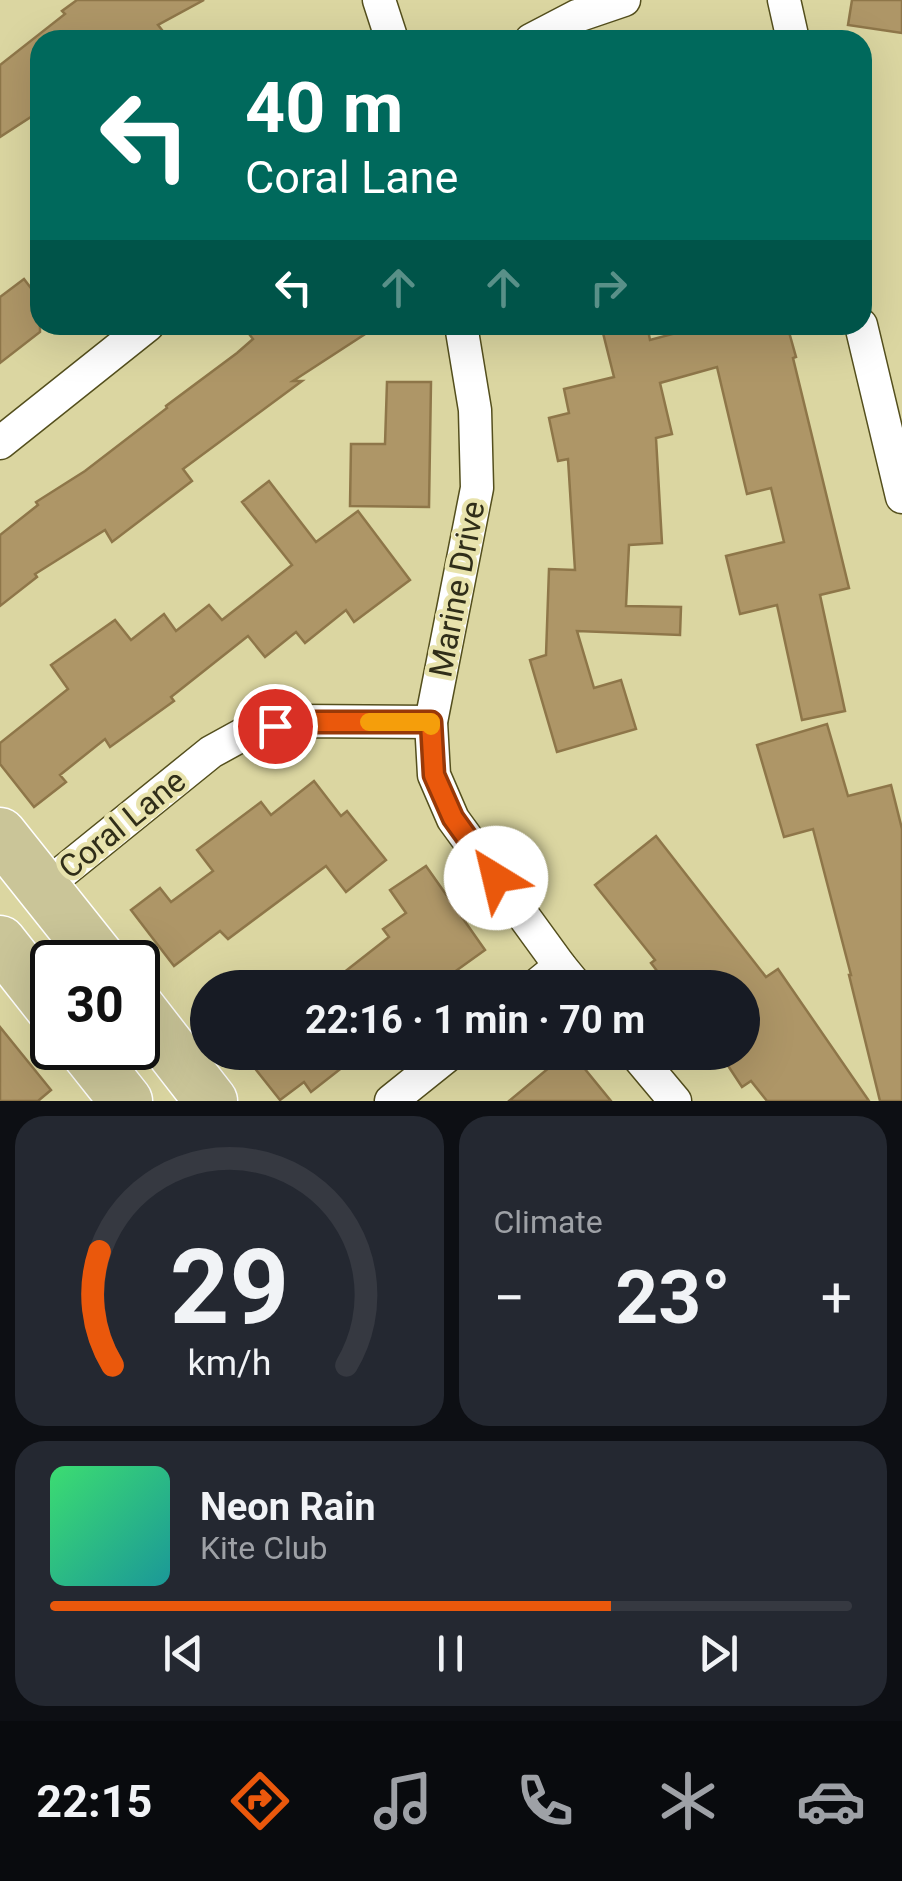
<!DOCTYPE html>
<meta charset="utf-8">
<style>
:root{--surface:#171b24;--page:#242831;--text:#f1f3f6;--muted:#9ea1a6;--line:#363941;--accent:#ea580c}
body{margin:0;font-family:Roboto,sans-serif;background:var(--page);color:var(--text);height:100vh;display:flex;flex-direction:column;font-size:38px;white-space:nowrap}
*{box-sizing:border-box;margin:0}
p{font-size:32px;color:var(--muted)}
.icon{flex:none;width:55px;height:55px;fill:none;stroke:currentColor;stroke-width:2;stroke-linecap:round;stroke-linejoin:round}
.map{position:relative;height:1101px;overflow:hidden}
.details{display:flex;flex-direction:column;gap:15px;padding:15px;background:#0d0f14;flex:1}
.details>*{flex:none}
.hud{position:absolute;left:30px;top:30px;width:842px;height:305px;border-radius:30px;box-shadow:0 10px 40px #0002;background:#00695c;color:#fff;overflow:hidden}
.speed{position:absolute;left:30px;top:940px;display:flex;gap:20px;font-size:50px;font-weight:700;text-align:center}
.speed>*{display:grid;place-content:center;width:130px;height:130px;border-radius:50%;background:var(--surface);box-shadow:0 10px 40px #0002;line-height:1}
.speed .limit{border:5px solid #111;border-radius:15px;background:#fff;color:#111}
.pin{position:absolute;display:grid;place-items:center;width:85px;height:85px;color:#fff;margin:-42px;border:5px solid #fff;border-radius:50%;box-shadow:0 2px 10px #0007}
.me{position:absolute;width:110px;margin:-55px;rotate:324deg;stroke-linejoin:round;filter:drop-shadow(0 0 8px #0008)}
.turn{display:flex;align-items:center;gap:35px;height:210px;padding:0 50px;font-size:45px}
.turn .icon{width:130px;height:130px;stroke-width:2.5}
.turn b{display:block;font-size:70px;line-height:85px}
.lanes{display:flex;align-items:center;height:95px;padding:0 50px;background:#0003;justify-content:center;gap:50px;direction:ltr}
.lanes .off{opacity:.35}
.big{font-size:75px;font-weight:700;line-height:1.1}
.details .widget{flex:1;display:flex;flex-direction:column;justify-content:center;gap:15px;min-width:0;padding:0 35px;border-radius:30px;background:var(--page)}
.details .dial{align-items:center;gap:0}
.dial svg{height:260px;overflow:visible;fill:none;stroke:var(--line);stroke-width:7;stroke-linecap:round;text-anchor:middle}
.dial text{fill:var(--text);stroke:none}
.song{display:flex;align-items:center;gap:30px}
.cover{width:120px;height:120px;border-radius:15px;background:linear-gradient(135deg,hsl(140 70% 55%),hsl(180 70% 35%))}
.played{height:10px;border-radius:5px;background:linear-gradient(90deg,var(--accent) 70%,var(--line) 70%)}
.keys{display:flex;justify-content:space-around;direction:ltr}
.heat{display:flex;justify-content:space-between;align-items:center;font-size:55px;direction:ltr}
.details .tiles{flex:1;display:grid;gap:15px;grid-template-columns:1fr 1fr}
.widget:last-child{grid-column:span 2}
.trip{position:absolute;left:190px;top:970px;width:570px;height:100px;border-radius:50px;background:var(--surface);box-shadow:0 10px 40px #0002;font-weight:700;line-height:100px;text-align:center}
.tab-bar{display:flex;height:160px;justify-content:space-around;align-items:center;background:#090b0e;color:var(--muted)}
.tab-bar .icon{width:70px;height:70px}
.tab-bar .selected{color:var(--accent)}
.tab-bar b{font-size:45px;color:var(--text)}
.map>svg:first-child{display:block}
.building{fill:#ae9667;stroke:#8e7649;stroke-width:2.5}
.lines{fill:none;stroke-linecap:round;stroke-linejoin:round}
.street-casing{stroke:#544f1d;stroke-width:35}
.primary-casing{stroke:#fff;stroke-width:55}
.street{stroke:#fff;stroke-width:32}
.primary{stroke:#cac598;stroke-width:52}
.route-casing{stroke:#983908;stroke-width:25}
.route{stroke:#ea580c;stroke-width:18}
.slow{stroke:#f59e0b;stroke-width:18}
.labels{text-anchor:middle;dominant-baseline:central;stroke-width:9;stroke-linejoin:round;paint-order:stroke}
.street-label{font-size:32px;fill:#302e19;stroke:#e8e3ad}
</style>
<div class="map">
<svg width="902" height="1101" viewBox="0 0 902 1101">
<rect width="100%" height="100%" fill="#dbd6a1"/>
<g class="building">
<path d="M77,0h127l-46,25 12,15h-130v71l-40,26v-72l65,-51 -3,-3z"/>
<path d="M852,0h50v33l-54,-8z"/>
<path d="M24,279l16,21v32l-40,31v-66z"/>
<path d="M242,325h137l-86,56h9l-119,88 9,12 -80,61 -7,-12 -70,44 2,3 -37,29v-71l38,-30 -2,-3 49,-31 82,-63 -1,-2 71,-53 16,-14z"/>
<path d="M601,325h46l3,15 56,-15h81l9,32 -3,1 56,230 -29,7 25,116 -43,9 -25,-115 -37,9 -14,-58 58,-14 -13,-54 -24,6 -30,-127 -57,16 12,51 -16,4 6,105 -33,2 -3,61 55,1 -1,28 -103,-4 17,57 27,-8 15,49 -79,23 -27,-92 16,-5 3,-86 26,1 -7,-111 -10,2 -9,-43 20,-5 -5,-24 50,-12z"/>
<path d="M387,382h44l-2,125 -79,-1 1,-62h34z"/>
<path d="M269,481l47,61 42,-31 52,69 -56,42 -8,-12 -41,33 -9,-11 -31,25 -17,-21 -77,61 3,4 -64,46 -5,-8 -45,36 6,7 -32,25 -34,-43v-21l68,-54 -17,-24 64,-45 16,20 33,-26 12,17 33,-26 13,15 70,-55 -50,-63z"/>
<path d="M827,724l21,72 43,-11 11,44v272h-22l-31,-126h2l-38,-146 -29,8 -27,-92z"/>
<path d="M314,781l27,35 6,-5 39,49 -40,32 -20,-26 -98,73 -8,-8 -46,35 -43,-56 29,-22 11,14 42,-31 -16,-21 64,-48 10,13z"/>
<path d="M656,836l110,141 12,-8 91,132h-102l-16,-20 -9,6 -23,-35h23v-64h-72l-19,-25 4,-3 -60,-75z"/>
<path d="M426,866l59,84 -53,38h-108l65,-51 -6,-8 23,-16 -16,-23z"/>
<path d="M0,1027l51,63 -13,11h-38z"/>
<path d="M242,1052h120l-51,40 -7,-10 -24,18z"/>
<path d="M568,1052h3l40,49h-102z"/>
</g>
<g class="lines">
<defs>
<g id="street">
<path d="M379,0l13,40"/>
<path d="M784,0l9,40"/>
<path d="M531,40l46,-24 47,-16"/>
<path d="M461,325l14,85 2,78 -46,234 3,53 19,44 107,147 18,22"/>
<path d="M861,325l41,172"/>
<path d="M0,443l148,-118"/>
<path d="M43,888l168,-136 40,-22 48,-9 132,1"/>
<path d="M533,988l27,-22"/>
<path d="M634,1052l41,49"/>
<path d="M391,1101l61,-49"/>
</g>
<g id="primary">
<path d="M0,834l102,128"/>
<path d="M0,942l52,66"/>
<path d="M138,1007l73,94"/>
<path d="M84,1048l42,53"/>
</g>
</defs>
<use href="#street" class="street-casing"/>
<use href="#primary" class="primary-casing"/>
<use href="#street" class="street"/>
<use href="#primary" class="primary"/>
</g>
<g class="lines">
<defs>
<path id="route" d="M275,726l24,-4h132l3,53 19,43 43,60"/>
</defs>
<use href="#route" class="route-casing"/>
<use href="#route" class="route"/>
<path class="slow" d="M369,722h62v4"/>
</g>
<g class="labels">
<g class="street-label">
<text transform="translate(457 589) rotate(-79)">Marine Drive</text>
<text transform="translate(122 824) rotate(-39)">Coral Lane</text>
</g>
</g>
</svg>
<div class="speed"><div class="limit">30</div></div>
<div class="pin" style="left:275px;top:726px;background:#d93025"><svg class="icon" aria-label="arrive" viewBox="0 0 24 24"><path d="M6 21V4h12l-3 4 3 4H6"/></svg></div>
<svg class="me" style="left:496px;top:878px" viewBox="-20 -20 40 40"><circle r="19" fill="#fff"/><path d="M0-13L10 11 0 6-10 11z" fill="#ea580c"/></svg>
<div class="trip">22:16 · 1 min · 70 m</div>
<div class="hud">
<div class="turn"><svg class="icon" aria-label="left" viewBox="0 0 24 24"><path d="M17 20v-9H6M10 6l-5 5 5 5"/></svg><div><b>40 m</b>Coral Lane</div></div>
<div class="lanes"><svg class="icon" aria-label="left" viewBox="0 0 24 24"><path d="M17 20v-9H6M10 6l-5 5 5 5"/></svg><svg class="icon off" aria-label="ahead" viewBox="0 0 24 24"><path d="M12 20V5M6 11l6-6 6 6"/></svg><svg class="icon off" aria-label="ahead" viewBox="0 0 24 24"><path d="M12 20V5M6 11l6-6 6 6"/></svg><svg class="icon off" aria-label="right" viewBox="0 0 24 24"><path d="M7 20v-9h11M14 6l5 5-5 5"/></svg></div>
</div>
</div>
<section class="details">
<div class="tiles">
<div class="widget dial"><svg viewBox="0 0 100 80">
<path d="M14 69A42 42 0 1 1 86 69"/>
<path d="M14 69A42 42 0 0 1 10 34" stroke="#ea580c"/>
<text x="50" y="56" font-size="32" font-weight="700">29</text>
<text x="50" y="72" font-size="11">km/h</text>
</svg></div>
<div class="widget"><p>Climate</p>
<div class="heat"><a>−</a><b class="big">23°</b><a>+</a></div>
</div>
<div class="widget">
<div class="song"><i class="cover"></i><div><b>Neon Rain</b><p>Kite Club</p></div></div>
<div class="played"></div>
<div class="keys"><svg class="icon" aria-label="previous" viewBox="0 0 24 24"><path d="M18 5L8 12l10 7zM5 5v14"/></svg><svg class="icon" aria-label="pause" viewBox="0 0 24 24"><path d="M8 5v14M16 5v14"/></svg><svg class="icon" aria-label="next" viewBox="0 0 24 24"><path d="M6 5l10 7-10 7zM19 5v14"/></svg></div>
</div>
</div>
</section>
<nav class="tab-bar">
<b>22:15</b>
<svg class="icon selected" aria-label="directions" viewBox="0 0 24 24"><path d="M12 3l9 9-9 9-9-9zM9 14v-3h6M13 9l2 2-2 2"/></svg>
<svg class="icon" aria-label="music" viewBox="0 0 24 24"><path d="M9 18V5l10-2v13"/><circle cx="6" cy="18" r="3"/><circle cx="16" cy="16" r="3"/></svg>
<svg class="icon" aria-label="phone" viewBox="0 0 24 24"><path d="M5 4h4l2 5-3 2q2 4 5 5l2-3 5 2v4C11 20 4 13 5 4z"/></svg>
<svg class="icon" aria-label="climate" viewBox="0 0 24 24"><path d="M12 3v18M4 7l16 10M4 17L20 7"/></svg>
<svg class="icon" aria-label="car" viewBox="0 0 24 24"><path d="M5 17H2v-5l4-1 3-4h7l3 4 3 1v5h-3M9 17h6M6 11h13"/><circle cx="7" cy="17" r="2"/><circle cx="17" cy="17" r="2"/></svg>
</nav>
